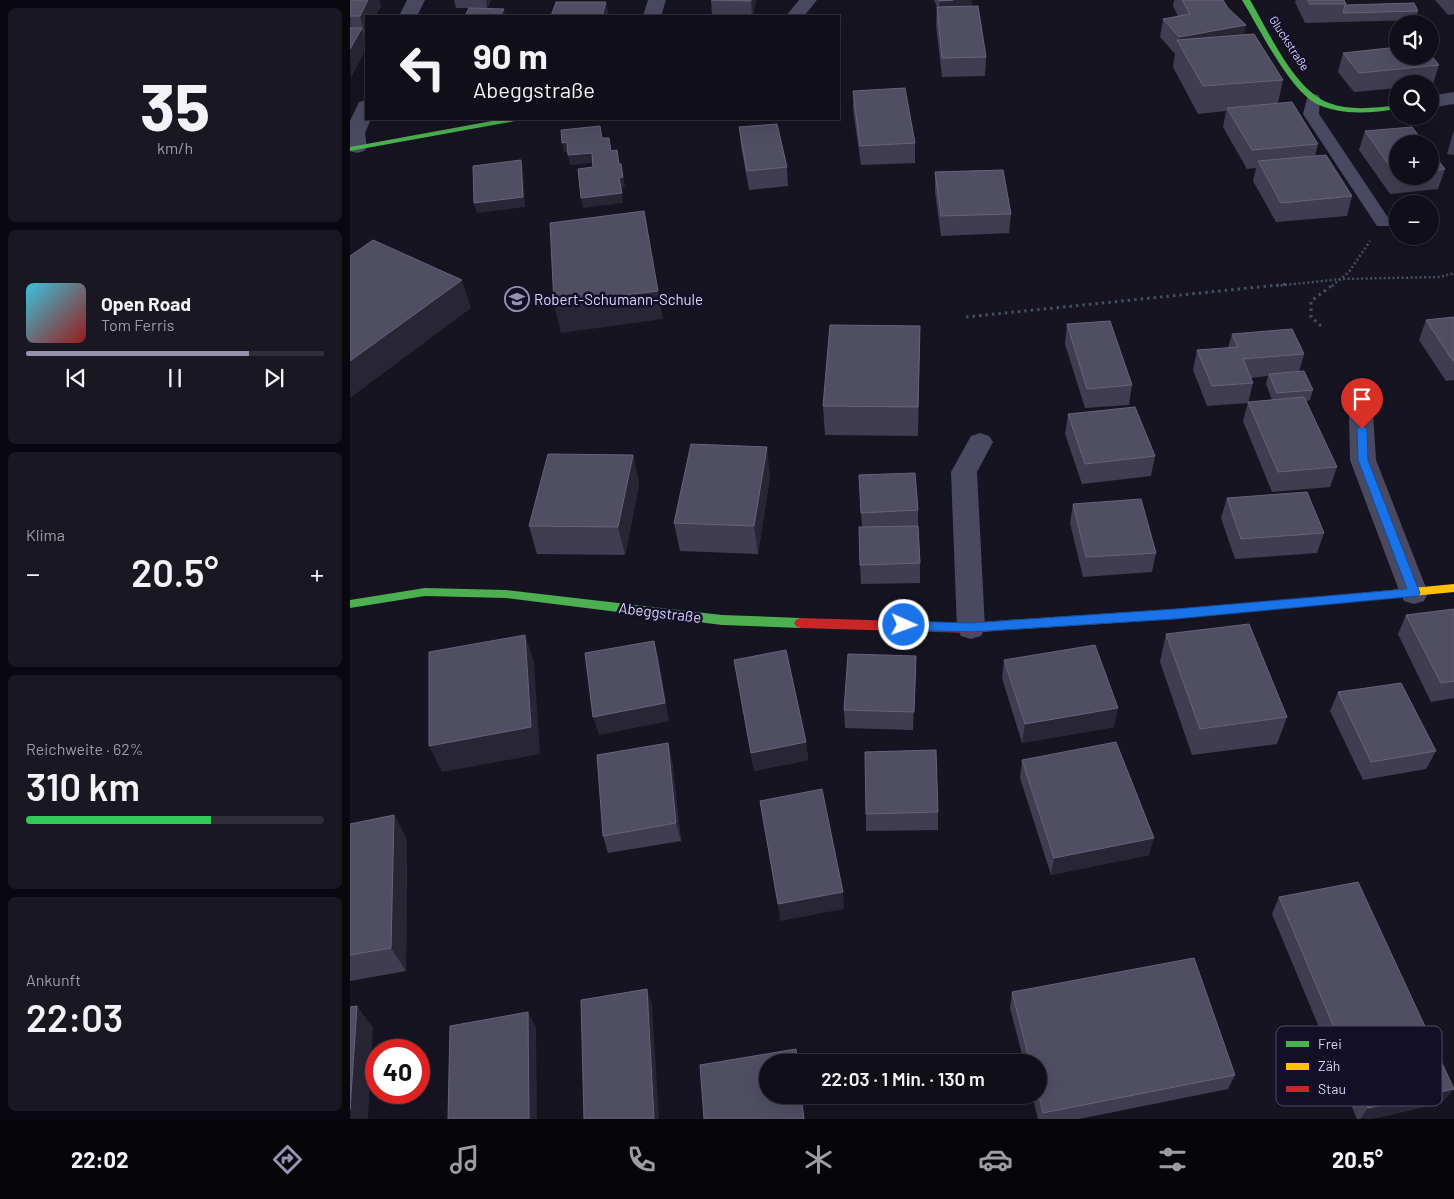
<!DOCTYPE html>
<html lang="de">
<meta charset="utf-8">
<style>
:root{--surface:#100f19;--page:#191822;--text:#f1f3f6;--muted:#9c9ca2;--line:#302f38;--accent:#9591b1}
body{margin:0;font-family:Barlow,sans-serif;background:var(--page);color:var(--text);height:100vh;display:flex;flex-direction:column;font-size:19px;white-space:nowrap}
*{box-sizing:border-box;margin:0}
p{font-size:16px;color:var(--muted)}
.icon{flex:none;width:28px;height:28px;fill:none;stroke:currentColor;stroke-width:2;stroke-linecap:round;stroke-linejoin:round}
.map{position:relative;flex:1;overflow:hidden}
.details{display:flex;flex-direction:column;gap:8px;padding:8px;background:#09080e;width:350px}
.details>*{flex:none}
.banner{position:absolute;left:15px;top:15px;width:475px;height:105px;border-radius:0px;box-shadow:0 5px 20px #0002,0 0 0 1px var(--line);background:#100f19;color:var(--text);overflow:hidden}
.fabs{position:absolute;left:1039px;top:15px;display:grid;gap:10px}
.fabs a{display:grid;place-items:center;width:50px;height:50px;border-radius:50%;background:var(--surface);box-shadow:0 5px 20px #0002,0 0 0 1px var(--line);font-size:25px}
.speed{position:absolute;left:15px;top:1039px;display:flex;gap:10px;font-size:25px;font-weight:700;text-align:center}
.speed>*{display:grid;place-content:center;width:65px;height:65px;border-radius:50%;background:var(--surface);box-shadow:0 5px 20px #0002,0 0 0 1px var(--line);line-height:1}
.speed .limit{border:8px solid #d22;background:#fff;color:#111}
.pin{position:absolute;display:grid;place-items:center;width:42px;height:42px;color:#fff;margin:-51px -21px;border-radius:50% 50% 50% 0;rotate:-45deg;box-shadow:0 0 5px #0007}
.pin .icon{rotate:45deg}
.me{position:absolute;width:55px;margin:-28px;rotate:92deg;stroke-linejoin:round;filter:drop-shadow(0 0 4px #0008)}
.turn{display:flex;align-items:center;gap:18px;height:105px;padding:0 25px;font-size:22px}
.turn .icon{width:65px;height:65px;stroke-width:2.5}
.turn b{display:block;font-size:35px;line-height:42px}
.big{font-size:38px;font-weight:600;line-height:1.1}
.details .card{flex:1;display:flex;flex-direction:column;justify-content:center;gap:8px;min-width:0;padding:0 18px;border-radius:8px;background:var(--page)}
.details .dial{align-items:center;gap:0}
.dial b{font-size:65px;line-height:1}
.song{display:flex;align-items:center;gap:15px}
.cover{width:60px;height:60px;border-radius:8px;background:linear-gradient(135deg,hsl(190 70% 55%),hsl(0 70% 35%))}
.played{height:5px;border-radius:2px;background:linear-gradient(90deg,var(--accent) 75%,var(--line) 75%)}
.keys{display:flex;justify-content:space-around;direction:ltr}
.heat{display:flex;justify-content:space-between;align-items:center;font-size:28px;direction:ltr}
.charge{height:8px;border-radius:4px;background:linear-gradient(90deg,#34c759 62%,var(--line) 0)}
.trip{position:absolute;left:409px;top:1054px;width:288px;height:50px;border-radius:25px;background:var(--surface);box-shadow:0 5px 20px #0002,0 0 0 1px var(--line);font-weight:600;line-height:50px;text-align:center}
.tabs{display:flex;height:80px;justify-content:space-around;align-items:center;background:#06060a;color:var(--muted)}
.tabs .icon{width:35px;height:35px}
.tabs .on{color:var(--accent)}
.tabs b{font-size:22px;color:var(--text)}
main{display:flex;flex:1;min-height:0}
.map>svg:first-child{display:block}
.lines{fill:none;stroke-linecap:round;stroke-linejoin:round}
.path-far1{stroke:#44505f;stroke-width:2.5;stroke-dasharray:2 2.5;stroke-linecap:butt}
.path{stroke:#44505f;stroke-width:3;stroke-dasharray:2.5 4;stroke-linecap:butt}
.lane{fill:#4a4962;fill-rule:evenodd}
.street{fill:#4a4962;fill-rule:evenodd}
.fast{fill:#4caf50;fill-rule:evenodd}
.slow{fill:#ffc107;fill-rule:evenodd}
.jam{fill:#c62828;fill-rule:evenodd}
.wall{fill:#403d50}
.shaded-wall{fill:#282635}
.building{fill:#504e63;stroke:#66637b}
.route{fill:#1a73e8;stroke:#114b97}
.labels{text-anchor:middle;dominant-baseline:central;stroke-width:5;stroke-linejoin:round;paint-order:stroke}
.far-street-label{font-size:12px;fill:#d9d4ff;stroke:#130f26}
.poi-label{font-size:15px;fill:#d9d4ff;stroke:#130f26;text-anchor:start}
.street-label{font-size:15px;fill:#d9d4ff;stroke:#130f26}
.key{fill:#130f26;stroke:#4e4a67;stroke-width:1}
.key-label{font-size:14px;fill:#d9d4ff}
</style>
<main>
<section class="details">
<div class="card dial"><b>35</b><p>km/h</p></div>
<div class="card">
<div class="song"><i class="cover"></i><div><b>Open Road</b><p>Tom Ferris</p></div></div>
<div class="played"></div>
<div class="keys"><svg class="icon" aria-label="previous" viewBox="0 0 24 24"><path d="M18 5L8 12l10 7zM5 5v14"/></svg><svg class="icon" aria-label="pause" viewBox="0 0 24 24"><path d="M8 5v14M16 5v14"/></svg><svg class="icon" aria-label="next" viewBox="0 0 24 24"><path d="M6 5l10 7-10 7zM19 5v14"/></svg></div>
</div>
<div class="card"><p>Klima</p>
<div class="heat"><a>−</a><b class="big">20.5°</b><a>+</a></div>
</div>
<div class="card"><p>Reichweite · 62%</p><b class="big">310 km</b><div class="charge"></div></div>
<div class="card"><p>Ankunft</p><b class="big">22:03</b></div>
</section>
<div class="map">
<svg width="1104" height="1119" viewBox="0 0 1104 1119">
<rect width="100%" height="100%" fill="#161421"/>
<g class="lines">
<g class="path-far1">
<path d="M926,286l65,-7 99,-2 14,-4"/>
<path d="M982,286l17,-14 21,-31"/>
</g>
<g class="path">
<path d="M616,317l322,-33"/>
<path d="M971,326l-10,-9v-16l23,-17"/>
</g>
<path class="lane" d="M963,94l5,1 2,3 -1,16 72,108 -2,4h-12l-74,-112 5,-19z"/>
<g class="street">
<path d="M57,0h18l-8,16h-18z"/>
<path d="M298,0h18l-5,16h-18z"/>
<path d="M449,0h18l-13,16h-18z"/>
<path d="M1104,92v12l-24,4v-12z"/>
<path d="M16,100v19h5l-6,14 2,14 -3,4 -7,2 -7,-2v-30l9,-19z"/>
<path d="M1011,404l9,3 3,6 3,47 52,133 -4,8 -10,3 -10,-3 -4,-8 -50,-133 -1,-47 3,-6z"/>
<path d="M630,433l9,3 4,6 -16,30 8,156 -4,8 -10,3 -10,-3 -4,-8 -6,-156 20,-36z"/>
</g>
<g class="fast">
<path d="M892,0h8c18,30 44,90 79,103 21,8 46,5 69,2v4c-28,4 -58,7 -83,-6 -27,-16 -56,-75 -73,-103z"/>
<path d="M153,119h16l-4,2 -165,30v-4z"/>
<path d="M75,588l81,2 216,25 78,3 4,2 2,3 -2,3 -4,2 -78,-3 -216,-27 -81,-2 -75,12v-8z"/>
<path d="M980,596l4,1 2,3 -2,3 -4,1 -155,15 -168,11 -4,-2 -2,-3 2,-3 4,-2 168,-11z"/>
</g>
<path class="slow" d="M1104,584v8l-124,12 -4,-1 -2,-3 2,-3 4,-1z"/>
<path class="jam" d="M450,618l171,5 36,-3 4,2 2,3 -2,3 -4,2 -36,3 -171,-5 -4,-2 -2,-3 2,-3z"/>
</g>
<g class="wall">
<path d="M0,0h29l2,6 -6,10h-9v17l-1,1h-2l-12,44z"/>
<path d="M104,0h37l-4,8h-31z"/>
<path d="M361,0h45l-3,16h-41z"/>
<path d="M584,0h38v6l14,51 -1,19 -43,1 -6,-52 1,-18z"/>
<path d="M824,0h49l21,35 39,45 -5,23 40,41 -3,12 37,40 -5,20 -71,6 -23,-41 3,-13 -9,1 -24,-42 3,-16 -28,3 -25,-47 2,-13 -15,-17 3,-18 15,-3 -5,-10z"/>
<path d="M946,0h48l2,4 -1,1 73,6 -3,9 -110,3 -10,-21z"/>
<path d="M1085,0h19v14l-6,1z"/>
<path d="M993,53l96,12 -6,19h-35v4l-44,4 -16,-20z"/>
<path d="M503,91l62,52v20l-54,2 -8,-55z"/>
<path d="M389,127l48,40 1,19 -39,4 -8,-44z"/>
<path d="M1104,130v25l-7,-1z"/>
<path d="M1015,131l33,13v32h32v-26l15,19 -7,20 -48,5 -31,-44z"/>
<path d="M585,172l76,42 -2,19 -68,3 -6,-44z"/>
<path d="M1104,317v63l-8,1 -27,-41 7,-20z"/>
<path d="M717,324l65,61 -3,20 -44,3 -20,-64z"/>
<path d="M570,326l-2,110 -93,-1 -2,-29z"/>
<path d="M882,334l72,20 -5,18 14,18 -3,10 -4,1 31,66 -7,20 -58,5 -29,-71 5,-19 24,-2 -6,-16 2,-8 -18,2 3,5 -5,20 -41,3 -14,-36 4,-20 31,-2z"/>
<path d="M718,414l87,42 -4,20 -69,8 -17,-50z"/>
<path d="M283,455l6,29 -14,71 -88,-1 -8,-28z"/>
<path d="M509,475l59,35v16l2,37v20l-59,1 -1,-19 2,-38z"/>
<path d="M420,476l-12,78 -78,-3 -6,-28z"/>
<path d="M877,498l97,35 -7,20 -82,6 -14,-41z"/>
<path d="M723,504l83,49 -4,19 -69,5 -13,-54z"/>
<path d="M1104,609v89l-23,4 -33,-68 8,-19z"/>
<path d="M816,634l121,83 -10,27 -85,11 -32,-93z"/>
<path d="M566,656l-3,74 -68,-2 -1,-18z"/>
<path d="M384,660l72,82 2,18 -54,11z"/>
<path d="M654,660l110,67 -92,16 -20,-65z"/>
<path d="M988,692l98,59 -10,18 -63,11 -33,-69z"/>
<path d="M318,743l4,18 9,80 -73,12 -5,-17z"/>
<path d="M672,760l127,95 -98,20 -31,-97z"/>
<path d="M588,812v18l-72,1v-17z"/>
<path d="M44,815l13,26 -1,130 -56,10v-157z"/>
<path d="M929,897l163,206 -71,16h-14l-85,-205z"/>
<path d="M662,992l223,83 -7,14 -149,30h-41l-6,-24h6v-33h-14l-14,-54z"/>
</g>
<g class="shaded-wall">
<path d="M18,0h11l2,6 -6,10h-9v17l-1,1 -5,-18z"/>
<path d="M136,0h5l-4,8z"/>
<path d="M401,0h5l-3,16h-1z"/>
<path d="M603,0h19v7l-33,4v-10z"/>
<path d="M256,2l3,14h-7z"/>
<path d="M154,9l1,7h-5z"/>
<path d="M896,25l-4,19 -64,-2 1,-5z"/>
<path d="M12,28l4,15v6l-15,29 -1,-29z"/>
<path d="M217,142l2,10h-5l-2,-9z"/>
<path d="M242,153l2,10 -24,2 -2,-10z"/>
<path d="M171,160l2,10 2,37 -48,6 -3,-10z"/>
<path d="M271,164l4,23 -4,1 2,15 -40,5 -2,-10 38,-20z"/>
<path d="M112,280l9,28 -121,90v-37z"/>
<path d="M308,291l5,28 -102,14 -7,-29z"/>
<path d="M417,447l3,29 -12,78 -4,-28z"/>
<path d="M283,455l6,29 -14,71 -7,-28z"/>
<path d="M175,635l9,27 6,92 -98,18 -13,-26z"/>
<path d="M304,641l5,19 10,61 -70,14 -6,-18z"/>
<path d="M566,656v19l-3,55 1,-18z"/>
<path d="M768,708l-4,19 -92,16 3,-19z"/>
<path d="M456,742l2,18 -54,11 -3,-18z"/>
<path d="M318,743l4,18 9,80 -5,-18z"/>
<path d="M44,815l13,26 -1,130 -15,-23z"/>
<path d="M804,838l-5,17 -98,20 3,-17z"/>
<path d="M493,892l1,17 -64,12 -2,-17z"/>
<path d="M297,989l5,16 7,114h-5z"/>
<path d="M7,1006l16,22 -5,91h-18z"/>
<path d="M178,1012l8,15 1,92h-8z"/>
<path d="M1104,1089l-12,14 -71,16h-11l8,-11z"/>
</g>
<g class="building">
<path d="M0,0h18l-8,16h-10z"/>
<path d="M361,0h40v1z"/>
<path d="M589,0h14l-14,1z"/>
<path d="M832,0h41l5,8 18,17 -67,12 -16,-18 27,-5z"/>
<path d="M957,0h37l2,4h-36z"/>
<path d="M206,2h50l-4,14h-51z"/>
<path d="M1064,3l4,8 -75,2 2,-8z"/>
<path d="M628,6l8,51 -44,1 -5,-51z"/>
<path d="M119,8l35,1 -4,7h-35z"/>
<path d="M0,28h12l-12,21z"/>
<path d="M904,34l29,46 -80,6 -26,-46z"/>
<path d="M1048,47v9h32v-2l9,11 -80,8 -16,-20z"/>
<path d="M555,88l10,55 -55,3 -7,-55z"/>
<path d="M942,102l26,42 -66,6 -25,-42z"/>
<path d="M427,124l10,43 -40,4 -8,-44z"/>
<path d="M250,126l2,12h7l2,13 6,-1 2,14h2l2,13 -4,1 3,15 -41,5 -3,-29 15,-2 -1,-14 -24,2 -1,-13 -5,1 -1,-13z"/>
<path d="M1062,127l13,17h-27v30l-2,1 -31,-44z"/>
<path d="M1080,150l15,19 -15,2z"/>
<path d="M976,155l26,41 -71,7 -23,-42z"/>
<path d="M171,160l2,37 -49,6 -1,-37z"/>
<path d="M653,170l8,44 -70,2 -6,-44z"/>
<path d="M294,211l14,80 -104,13 -4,-81z"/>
<path d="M23,240l89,40 -112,81v-105z"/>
<path d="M1104,317v44h-1l-27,-41z"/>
<path d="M760,321l22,64 -45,4 -20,-65z"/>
<path d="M480,325l90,1 -2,81 -95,-1z"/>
<path d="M942,329l12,25 -61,5 10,24 -41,3 -15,-36 41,-3 -6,-13z"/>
<path d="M954,371l9,19 -36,3 -8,-19z"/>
<path d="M954,397l33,70 -59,5 -30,-70z"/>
<path d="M785,407l20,49 -70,8 -17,-50z"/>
<path d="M341,444l76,3 -13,79 -80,-3z"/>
<path d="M198,454l85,1 -15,72 -89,-1z"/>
<path d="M565,473l3,37 -57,3 -2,-38z"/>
<path d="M957,492l17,41 -83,6 -14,-41z"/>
<path d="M791,499l15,54 -70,4 -13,-53z"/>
<path d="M568,526l2,37 -60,2 -1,-38z"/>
<path d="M1104,609v72l-13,2 -35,-68z"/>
<path d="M899,624l38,93 -87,12 -34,-95z"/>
<path d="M175,635l6,92 -102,19v-94z"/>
<path d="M304,641l11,62 -72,14 -8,-64z"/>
<path d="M745,645l23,63 -93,16 -21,-64z"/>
<path d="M436,650l20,92 -55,11 -17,-93z"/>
<path d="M498,654l68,2 -2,56 -70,-2z"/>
<path d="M1051,683l35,68 -65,11 -33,-70z"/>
<path d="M766,742l38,96 -100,20 -32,-98z"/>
<path d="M318,743l8,80 -73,13 -6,-81z"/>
<path d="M586,750l2,62 -72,2 -1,-62z"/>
<path d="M472,789l21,103 -65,12 -18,-103z"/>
<path d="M44,815l-3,133 -41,7v-131z"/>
<path d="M1008,882l96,207 -86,19 -89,-211z"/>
<path d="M844,958l41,117 -192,38 -5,-22v-29h-8l-18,-70z"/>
<path d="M297,989l7,130h-70l-3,-119z"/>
<path d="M7,1006l-7,104v-103z"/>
<path d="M178,1012l1,107h-81l2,-93z"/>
<path d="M446,1049l2,13h-30v33h33l3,24h-100l-4,-54z"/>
</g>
<path class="route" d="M1012,425l5,4 1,31 52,133 -2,3 -243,23 -204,13 -67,-2 -4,-1 -1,-4 1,-3 4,-1 67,2 204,-14 232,-20 -49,-129 -1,-31z"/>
<defs>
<symbol id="school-ring" viewBox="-11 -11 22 22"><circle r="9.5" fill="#130f26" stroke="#9591b1" stroke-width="1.5"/><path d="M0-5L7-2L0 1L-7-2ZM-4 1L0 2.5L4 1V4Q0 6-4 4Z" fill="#9591b1"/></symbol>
</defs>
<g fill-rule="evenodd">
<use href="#school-ring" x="153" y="285" width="28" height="28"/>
</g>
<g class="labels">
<g class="far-street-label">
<text transform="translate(940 43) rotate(57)">Gluckstraße</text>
</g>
<g class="poi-label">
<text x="184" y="299">Robert-Schumann-Schule</text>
</g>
<g class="street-label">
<text transform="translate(310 612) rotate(7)">Abeggstraße</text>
</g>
</g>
<rect x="926" y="1026" width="166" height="80" rx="8" class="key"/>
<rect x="936" y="1041" width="23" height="6" fill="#4caf50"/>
<rect x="936" y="1063" width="23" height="7" fill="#ffc107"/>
<rect x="936" y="1086" width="23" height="6" fill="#c62828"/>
<g class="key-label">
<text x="968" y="1049">Frei</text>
<text x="968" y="1071">Zäh</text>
<text x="968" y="1094">Stau</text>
</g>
</svg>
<div class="fabs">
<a><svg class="icon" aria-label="sound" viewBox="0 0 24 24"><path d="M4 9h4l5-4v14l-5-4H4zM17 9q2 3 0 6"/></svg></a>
<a><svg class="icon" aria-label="search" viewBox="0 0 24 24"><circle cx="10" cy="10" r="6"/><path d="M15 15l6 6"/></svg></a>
<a>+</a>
<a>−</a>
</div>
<div class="speed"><div class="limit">40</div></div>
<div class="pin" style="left:1012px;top:429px;background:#d93025"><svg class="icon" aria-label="arrive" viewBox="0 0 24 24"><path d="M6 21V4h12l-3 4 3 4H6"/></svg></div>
<svg class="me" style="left:554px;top:625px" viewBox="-20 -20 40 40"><circle r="17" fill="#1a73e8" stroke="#fff" stroke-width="3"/><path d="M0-11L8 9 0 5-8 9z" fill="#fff"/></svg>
<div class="trip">22:03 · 1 Min. · 130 m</div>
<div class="banner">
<div class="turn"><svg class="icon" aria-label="left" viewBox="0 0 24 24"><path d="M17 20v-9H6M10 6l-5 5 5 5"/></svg><div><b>90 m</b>Abeggstraße</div></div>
</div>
</div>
</main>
<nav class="tabs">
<b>22:02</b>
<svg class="icon on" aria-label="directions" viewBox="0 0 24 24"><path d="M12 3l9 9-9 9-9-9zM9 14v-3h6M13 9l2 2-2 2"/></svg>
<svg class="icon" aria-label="music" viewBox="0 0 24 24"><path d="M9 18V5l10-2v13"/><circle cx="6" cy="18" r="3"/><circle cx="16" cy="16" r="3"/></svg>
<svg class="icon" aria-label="phone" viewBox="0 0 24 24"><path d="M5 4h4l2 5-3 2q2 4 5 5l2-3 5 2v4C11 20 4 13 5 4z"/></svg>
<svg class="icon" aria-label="climate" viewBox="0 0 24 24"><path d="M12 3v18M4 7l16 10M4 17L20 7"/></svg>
<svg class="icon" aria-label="car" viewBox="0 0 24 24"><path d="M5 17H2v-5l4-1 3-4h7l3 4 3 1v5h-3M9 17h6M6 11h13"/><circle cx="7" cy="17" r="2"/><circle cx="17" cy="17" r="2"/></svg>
<svg class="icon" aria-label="filters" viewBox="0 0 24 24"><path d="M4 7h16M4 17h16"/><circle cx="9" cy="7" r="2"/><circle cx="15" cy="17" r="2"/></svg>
<b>20.5°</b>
</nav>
